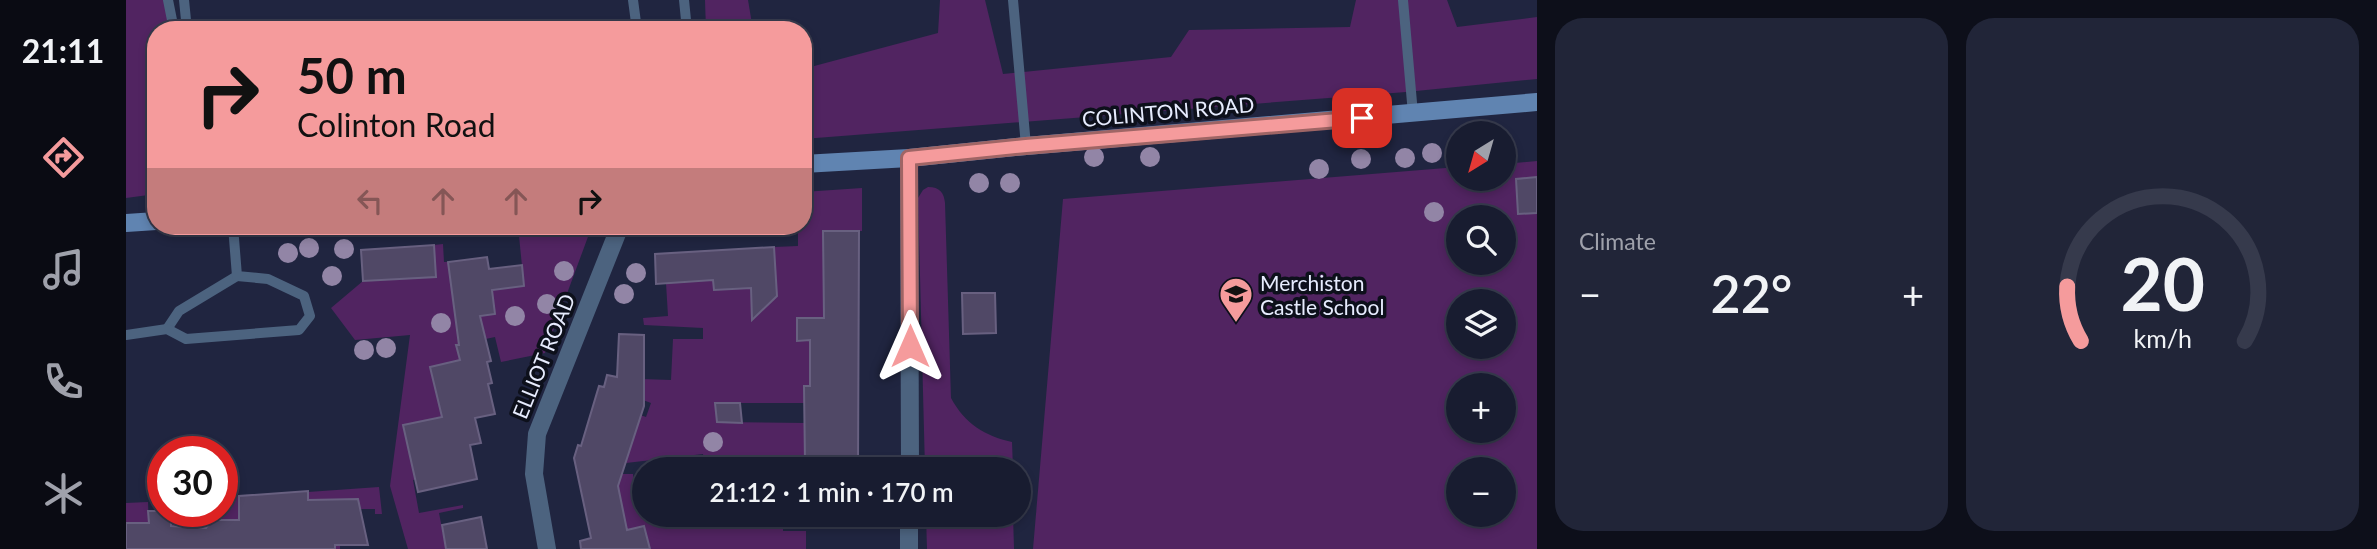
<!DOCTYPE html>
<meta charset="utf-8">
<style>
:root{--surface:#181c30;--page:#212538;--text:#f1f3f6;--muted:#9fa1ab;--line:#363a4c;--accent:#f59b9c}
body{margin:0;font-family:Lato,sans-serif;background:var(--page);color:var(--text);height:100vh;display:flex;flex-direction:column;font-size:26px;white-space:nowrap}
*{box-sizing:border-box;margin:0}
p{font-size:23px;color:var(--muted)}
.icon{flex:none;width:38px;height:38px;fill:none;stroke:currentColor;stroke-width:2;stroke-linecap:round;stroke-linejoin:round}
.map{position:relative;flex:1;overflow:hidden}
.drawer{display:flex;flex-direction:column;gap:18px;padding:18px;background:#0d0f1a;width:840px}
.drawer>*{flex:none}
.top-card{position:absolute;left:21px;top:21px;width:665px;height:214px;border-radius:28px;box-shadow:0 4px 10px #0003,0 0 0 2px var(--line);background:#f59b9c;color:#111;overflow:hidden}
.needle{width:46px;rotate:217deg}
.fabs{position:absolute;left:1320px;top:121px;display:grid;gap:14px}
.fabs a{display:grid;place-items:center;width:70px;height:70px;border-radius:50%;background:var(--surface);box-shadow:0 4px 10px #0003,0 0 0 2px var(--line);font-size:35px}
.speed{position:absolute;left:21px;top:436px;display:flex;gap:14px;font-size:35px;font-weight:700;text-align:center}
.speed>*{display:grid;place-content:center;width:91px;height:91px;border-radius:50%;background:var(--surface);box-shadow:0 4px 10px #0003,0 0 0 2px var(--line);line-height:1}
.speed .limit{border:10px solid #d22;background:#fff;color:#111}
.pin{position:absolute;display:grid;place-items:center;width:60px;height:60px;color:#fff;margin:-30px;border-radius:14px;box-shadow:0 4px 10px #0006}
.me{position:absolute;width:77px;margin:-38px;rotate:0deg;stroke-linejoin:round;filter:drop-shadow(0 0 5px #0008)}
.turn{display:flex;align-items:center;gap:24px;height:147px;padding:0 35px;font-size:32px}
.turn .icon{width:91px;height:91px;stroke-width:2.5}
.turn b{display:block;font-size:49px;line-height:60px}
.lanes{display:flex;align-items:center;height:66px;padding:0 35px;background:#0003;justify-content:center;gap:35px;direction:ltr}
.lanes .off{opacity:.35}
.big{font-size:52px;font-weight:600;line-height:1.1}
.drawer .tile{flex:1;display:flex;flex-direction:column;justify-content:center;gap:10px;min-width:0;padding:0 24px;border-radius:28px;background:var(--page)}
.drawer .dial{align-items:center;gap:0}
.dial svg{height:182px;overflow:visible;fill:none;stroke:var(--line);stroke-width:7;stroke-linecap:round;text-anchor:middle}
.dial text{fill:var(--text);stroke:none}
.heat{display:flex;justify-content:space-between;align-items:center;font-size:38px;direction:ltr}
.drawer .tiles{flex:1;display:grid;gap:18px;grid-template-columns:repeat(2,1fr)}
.trip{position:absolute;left:506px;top:457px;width:399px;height:70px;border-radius:35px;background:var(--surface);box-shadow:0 4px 10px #0003,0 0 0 2px var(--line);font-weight:600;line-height:70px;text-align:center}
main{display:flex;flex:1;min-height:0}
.dock{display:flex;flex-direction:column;width:126px;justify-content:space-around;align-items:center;background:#0a0b13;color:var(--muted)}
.dock .icon{width:49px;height:49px}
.dock .active{color:var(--accent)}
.dock b{font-size:32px;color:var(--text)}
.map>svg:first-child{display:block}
.green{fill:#512461;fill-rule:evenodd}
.building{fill:#504866;stroke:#686080;stroke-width:2}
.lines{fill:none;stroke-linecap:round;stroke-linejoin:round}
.lane{stroke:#4c637f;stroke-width:10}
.street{stroke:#4c637f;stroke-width:18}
.secondary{stroke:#6084b1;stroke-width:18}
.tree{fill:#9285a6}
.route-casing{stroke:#9f6565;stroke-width:18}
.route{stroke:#f59b9c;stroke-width:12}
.labels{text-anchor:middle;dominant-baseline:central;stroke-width:7;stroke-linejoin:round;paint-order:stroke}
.street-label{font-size:21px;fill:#e7ecfe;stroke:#0d101b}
.poi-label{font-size:21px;fill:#e7ecfe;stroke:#0d101b;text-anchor:start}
</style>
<main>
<nav class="dock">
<b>21:11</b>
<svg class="icon active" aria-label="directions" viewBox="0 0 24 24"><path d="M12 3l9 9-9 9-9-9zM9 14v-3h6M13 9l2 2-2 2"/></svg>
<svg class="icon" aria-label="music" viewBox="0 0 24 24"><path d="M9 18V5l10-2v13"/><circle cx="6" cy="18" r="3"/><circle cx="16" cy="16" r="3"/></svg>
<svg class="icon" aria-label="phone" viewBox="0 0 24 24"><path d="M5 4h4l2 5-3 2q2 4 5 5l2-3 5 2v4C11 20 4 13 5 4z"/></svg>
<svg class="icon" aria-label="climate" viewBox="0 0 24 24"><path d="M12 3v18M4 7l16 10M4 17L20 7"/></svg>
</nav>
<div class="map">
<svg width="1411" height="549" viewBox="0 0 1411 549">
<rect width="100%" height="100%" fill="#202540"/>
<g class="green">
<path d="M0,0h44l4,30h-18v164l-30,4z"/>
<path d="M579,0h43l5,30h-47z"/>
<path d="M814,0h45l18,74 168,-17 18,-27 161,-3 6,-27h91l10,27 80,-10v62l-131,13 -603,47v-70l135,-36z"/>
<path d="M1411,161v388h-504l30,-350 395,-32v11h45v-14zM1332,217h45v45h-45zM1332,301h45v45h-45zM1332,385h45v45h-45zM1332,469h45v45h-45z"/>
<path d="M802,187c12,0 16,6 17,16l6,195c14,26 34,38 61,44l1,27h-88l-7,-271 5,-8z"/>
<path d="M736,188v43h-38v87h-26l-1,22h13v27l15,19h-20l-1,17h-89l2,19 89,1 -1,39h19v7h-132l13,-2 -2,-13 -77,9 3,-11 2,-40 15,5 5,-14 -16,-6 6,-18 30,1 2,-41h30v-11l-59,-3 -1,-7 25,-2 -2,-33 36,-2 -2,-29 12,-1 2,39 17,-1 -2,-38 21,37 2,17 5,4h7l5,-5 5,-57 24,-1v-20h5v-34z"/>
<path d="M392,226h74l-47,127 -44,9 -6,-25 -38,8 3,15 -29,7 17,48 -44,10 28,51 -19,4 6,33 44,-8v3l-24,5 7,36h-38l-18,-63 20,-151 -55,5 -24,-32 32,-27 72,-4 -1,-32 9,-1 1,18h4l8,57 38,-5 -2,-24 32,-4z"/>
<path d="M472,474h35l1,13 10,-1v28l139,1v16h23v18h-156l-6,-23 -17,4z"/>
<path d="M253,487l3,27h-7v-5h-16l-1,-10 -15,1 -3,9v40h-5v-20h-28l1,-37z"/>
<path d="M113,496v28l-68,11v-24h51v-14z"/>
<path d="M22,502l1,29 -23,-8v-20z"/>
<path d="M800,515h87l1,34h-87z"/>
</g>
<g class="building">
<path d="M1411,177v36l-19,1 -2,-35z"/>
<path d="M697,231h36l-1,238h-34v-7h-19l-1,-76h6v-46l-13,1v-23h27z"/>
<path d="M308,245l2,32 -73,4 -2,-31z"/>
<path d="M648,247l3,49 -25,24 -1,-32 -37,2 -1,-10 -57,4 -1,-30z"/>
<path d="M361,257l2,12 33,-4 2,21 -32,4 3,24 -15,2 11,45 -4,1 5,21 -4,1 7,30 -20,4 6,25 -11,2 7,34 -59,13 -15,-67 39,-8 -12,-50 30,-7 -4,-15h3l-11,-83z"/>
<path d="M836,293h33l1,40 -33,1z"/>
<path d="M493,334l25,1v71l-26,80 9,44 17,-4 6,23h-69l-1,-8 11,-3 -17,-80 4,-13 3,1 18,-60 5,1 3,-12 10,2z"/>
<path d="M589,403h25l2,20 -25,-1z"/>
<path d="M182,491v9l50,-1 10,46h-33v4h-209v-26h23l-1,-12h23v15l35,2 6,-8h27v-24z"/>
<path d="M355,517l6,32h-41l-4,-24z"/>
</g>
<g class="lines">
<g class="lane">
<path d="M42,0l6,30"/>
<path d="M58,0l3,30"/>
<path d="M507,0l4,30"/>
<path d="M558,0l3,30"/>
<path d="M887,0l13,146"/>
<path d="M1277,0l10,114"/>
<path d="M41,329l12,-18 58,-35"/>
<path d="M0,335l41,-6 19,10 113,-9 11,-14 -6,-20 -36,-17 -31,-3 -4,-50"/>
</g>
<g class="street">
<path d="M783,158l1,311"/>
<path d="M421,549l-13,-75 3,-40 83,-208"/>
<path d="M783,549v-35"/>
</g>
<g class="secondary">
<path d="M677,164l106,-6 117,-12 511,-44"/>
<path d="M0,223l30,-2"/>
</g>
</g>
<g class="tree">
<circle cx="1306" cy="153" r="10"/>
<circle cx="968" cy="157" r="10"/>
<circle cx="1024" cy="157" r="10"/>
<circle cx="1279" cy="158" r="10"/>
<circle cx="1235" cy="159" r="10"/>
<circle cx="1193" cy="169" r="10"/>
<circle cx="853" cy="183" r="10"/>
<circle cx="884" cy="183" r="10"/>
<circle cx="1308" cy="212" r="10"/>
<circle cx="183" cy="248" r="10"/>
<circle cx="218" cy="249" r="10"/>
<circle cx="162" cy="253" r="10"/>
<circle cx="438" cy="271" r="10"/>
<circle cx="510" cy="273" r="10"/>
<circle cx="206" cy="276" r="10"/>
<circle cx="498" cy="294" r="10"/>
<circle cx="421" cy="304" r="10"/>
<circle cx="389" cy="316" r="10"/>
<circle cx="315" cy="323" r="10"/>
<circle cx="260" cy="348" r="10"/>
<circle cx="238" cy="350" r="10"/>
<circle cx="587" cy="442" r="10"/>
</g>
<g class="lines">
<defs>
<path id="route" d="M784,346l-1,-188 117,-12 336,-28"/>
</defs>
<use href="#route" class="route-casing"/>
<use href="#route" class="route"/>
</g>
<defs>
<symbol id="school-pin" viewBox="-11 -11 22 30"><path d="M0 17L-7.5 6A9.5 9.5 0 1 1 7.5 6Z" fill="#f59b9c" stroke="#0d101b"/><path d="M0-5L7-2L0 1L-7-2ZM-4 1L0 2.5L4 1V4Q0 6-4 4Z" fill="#111"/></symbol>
</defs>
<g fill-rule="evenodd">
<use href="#school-pin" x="1091" y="275" width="38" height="52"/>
</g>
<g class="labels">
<g class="street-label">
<text transform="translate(1042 111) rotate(-5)">COLINTON ROAD</text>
<text transform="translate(417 356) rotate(-68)">ELLIOT ROAD</text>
</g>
<g class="poi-label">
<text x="1134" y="282">Merchiston<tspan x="1134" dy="24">Castle School</tspan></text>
</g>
</g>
</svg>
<div class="fabs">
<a><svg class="needle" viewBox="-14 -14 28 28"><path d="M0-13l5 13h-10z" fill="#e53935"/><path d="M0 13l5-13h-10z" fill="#9fa1ab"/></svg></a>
<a><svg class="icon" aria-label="search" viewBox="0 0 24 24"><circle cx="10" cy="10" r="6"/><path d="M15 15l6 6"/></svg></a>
<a><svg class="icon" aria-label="layers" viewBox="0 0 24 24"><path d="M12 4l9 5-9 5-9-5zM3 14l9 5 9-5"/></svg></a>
<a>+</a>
<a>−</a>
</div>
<div class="speed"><div class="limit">30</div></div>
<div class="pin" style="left:1236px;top:118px;background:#d93025"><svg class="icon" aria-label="arrive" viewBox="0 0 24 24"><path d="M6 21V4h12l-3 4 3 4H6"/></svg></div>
<svg class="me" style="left:784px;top:346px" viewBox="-20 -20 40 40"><path d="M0-17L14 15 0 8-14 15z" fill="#f59b9c" stroke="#fff" stroke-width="4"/></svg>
<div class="trip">21:12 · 1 min · 170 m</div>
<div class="top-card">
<div class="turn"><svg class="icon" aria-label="right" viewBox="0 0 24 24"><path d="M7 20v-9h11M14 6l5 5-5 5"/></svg><div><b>50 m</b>Colinton Road</div></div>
<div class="lanes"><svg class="icon off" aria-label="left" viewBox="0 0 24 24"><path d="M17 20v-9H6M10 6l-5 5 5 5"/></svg><svg class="icon off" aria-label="ahead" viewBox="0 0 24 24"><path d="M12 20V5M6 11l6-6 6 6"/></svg><svg class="icon off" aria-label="ahead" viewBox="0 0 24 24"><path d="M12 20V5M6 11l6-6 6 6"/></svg><svg class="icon" aria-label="right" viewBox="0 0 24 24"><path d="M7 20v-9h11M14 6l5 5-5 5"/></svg></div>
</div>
</div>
<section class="drawer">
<div class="tiles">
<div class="tile"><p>Climate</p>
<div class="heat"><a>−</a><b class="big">22°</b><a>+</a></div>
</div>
<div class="tile dial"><svg viewBox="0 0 100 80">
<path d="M14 69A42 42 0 1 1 86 69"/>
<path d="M14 69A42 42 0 0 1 8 45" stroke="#f59b9c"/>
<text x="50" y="56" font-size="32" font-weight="700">20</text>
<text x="50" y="72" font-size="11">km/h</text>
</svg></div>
</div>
</section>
</main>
